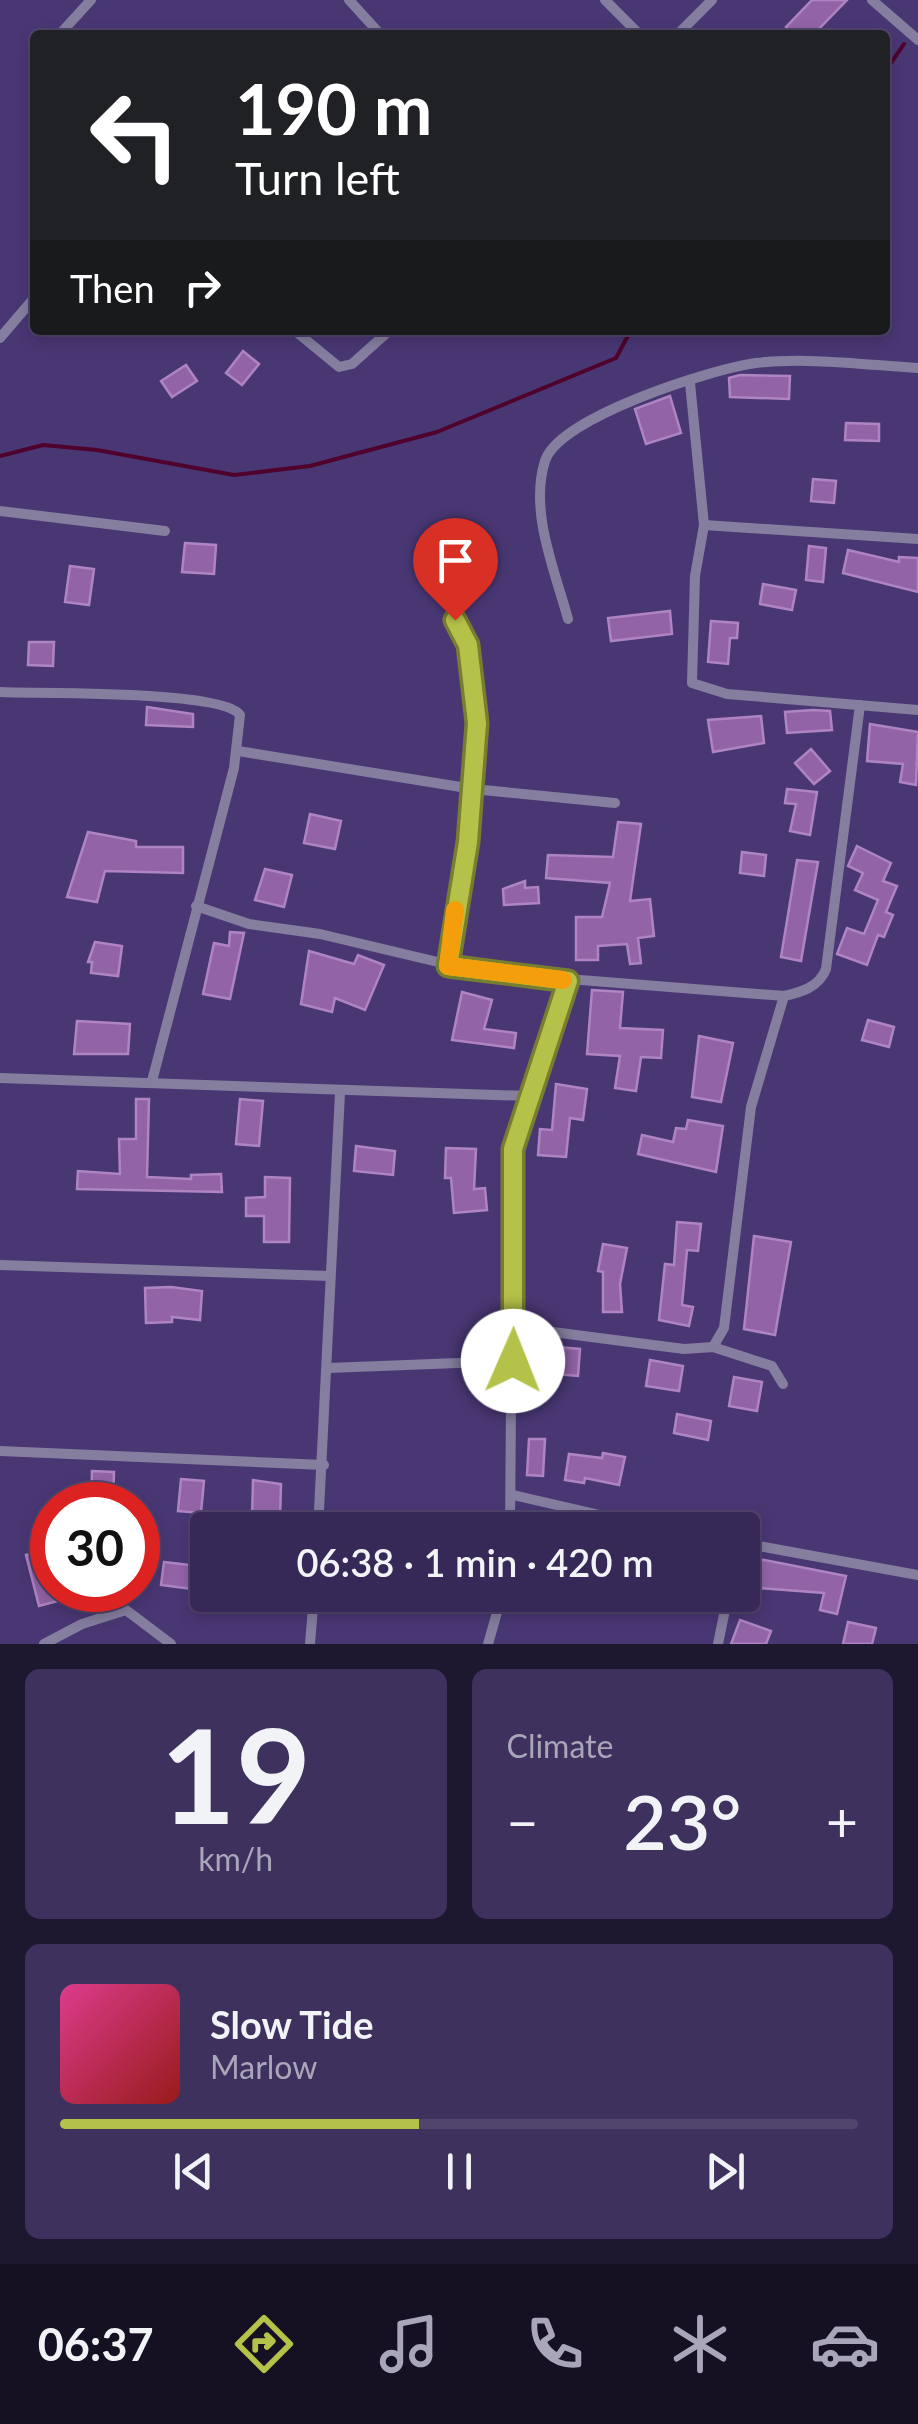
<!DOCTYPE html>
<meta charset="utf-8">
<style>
:root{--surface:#372957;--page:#3e315d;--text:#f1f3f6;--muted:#aaa6ba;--line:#51456d;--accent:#b5c249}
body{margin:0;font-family:Lato,sans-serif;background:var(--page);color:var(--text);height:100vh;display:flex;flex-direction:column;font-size:38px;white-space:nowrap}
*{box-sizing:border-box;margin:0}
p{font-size:32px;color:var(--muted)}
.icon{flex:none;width:55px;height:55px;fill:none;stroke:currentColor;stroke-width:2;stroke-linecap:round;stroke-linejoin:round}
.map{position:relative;height:1644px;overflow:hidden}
.side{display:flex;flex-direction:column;gap:25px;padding:25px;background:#1e1730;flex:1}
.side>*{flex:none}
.banner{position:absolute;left:30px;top:30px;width:860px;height:305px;border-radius:10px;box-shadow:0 5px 15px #0003,0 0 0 2px var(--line);background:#202124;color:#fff;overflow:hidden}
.speed{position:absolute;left:30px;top:1482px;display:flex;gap:20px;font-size:50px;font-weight:700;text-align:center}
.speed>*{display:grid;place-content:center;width:130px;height:130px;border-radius:50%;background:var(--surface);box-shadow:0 5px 15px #0003,0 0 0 2px var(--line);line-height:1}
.speed .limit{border:15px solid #d22;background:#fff;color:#111}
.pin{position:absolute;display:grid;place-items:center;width:85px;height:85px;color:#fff;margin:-102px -42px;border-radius:50% 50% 50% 0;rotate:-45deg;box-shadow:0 0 10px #0007}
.pin .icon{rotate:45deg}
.me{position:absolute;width:110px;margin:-55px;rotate:1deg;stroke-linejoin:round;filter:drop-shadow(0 0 8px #0008)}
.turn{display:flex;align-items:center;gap:35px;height:210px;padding:0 40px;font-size:45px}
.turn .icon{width:130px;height:130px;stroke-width:2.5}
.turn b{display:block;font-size:70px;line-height:85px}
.then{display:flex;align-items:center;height:95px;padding:0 40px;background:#0003;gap:20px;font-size:38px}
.big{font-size:75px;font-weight:600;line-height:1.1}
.side .tile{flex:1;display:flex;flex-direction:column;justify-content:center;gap:15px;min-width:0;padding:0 35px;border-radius:15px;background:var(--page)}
.side .dial{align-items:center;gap:0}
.dial b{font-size:130px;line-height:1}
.song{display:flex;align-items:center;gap:30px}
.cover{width:120px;height:120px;border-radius:15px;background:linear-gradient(135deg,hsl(330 70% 55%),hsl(0 70% 35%))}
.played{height:10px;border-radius:5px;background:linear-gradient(90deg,var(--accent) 45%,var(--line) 45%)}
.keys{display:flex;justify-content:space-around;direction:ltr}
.heat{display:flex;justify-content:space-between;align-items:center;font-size:55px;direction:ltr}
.side .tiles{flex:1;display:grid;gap:25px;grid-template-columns:1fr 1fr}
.tile:last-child{grid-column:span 2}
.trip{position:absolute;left:190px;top:1512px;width:570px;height:100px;border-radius:10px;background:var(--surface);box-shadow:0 5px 15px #0003,0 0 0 2px var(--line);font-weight:600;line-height:100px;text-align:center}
.tabs{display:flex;height:160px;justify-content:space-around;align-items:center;background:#161023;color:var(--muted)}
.tabs .icon{width:70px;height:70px}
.tabs .current{color:var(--accent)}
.tabs b{font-size:45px;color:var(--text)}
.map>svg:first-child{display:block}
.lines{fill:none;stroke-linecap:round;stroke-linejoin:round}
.stream{stroke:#4f032c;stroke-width:4}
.building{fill:#9264a7;stroke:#af84c2;stroke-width:2.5}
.street{stroke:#857e9f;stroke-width:10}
.route-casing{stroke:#767e2f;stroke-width:25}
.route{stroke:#b5c249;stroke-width:18}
.slow{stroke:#f59e0b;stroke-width:18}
</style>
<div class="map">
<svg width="918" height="1644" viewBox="0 0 918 1644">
<rect width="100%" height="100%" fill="#493774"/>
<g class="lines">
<g class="stream">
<path d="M885,72l19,-28"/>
<path d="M885,153l5,30 -5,8"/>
<path d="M0,456l43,-11 54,5 137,25 76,-9 127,-34 179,-74 15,-28"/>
</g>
</g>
<g class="building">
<path d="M812,0h35l-34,35h-19l-8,-8z"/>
<path d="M243,351l16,13 -17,21 -16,-12z"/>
<path d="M186,365l11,16 -25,16 -11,-16z"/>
<path d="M740,375l50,1 -1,23 -59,-2 -1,-19z"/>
<path d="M670,396l11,37 -35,11 -11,-35z"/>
<path d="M846,423l33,1v17l-34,-1z"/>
<path d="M813,479l23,2 -2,22 -23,-2z"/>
<path d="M185,543l31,2 -2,29 -32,-2z"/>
<path d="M809,546l17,2 -3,34 -17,-2z"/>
<path d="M848,550l51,12v-5l19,1v34l-75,-19z"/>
<path d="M70,566l24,3 -5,36 -24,-3z"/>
<path d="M763,584l33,6 -4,20 -32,-6z"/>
<path d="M670,611l2,23 -61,7 -3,-23z"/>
<path d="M711,621l27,2 -1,15h-7l-2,26 -20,-2z"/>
<path d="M29,642h25l-1,24 -25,-1z"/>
<path d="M147,707l46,7v13l-47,-2z"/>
<path d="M813,710l17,1 2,19 -45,3 -2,-21z"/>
<path d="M761,716l3,27 -51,9 -5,-32z"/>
<path d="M870,724l48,8 -2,53 -16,-3 3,-18 -36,-3z"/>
<path d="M811,749l19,22 -16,13 -19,-21z"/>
<path d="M787,789l30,3 -7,43 -20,-4 6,-27 -11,-1z"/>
<path d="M310,814l31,7 -6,28 -31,-6z"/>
<path d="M618,822l23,2 -11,77 20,-2 4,37 -16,2 3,25 -11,1 -3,-20 -29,2v14h-22v-43h26l8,-34 -64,-5 2,-23 65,2z"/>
<path d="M88,832l48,9v6h47v26l-78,-2 -8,31 -30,-5z"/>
<path d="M857,846l34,17 -8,18 14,5 -11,26 7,3 -9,22 -6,-2 -11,30 -30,-11 10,-26 17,6 14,-34 -23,-10 8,-17 -15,-7z"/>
<path d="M742,852l24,3 -2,21 -24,-3z"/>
<path d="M797,860l21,2 -17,99 -20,-4z"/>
<path d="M265,869l27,6 -8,32 -29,-7z"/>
<path d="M525,881v7l13,-1 1,16 -35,2 -1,-16z"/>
<path d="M230,932l14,1 -14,66 -27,-5 11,-51 15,3z"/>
<path d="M95,942l27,4 -4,30 -27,-3 1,-11h-4z"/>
<path d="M309,951l45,13 4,-9 26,10 -19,45 -30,-12 -3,14 -31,-8z"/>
<path d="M592,990l31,2 -3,36 43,2 -2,28 -20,-1 -5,34 -21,-3 5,-32 -33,-2z"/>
<path d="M462,992l30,8 -8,29 32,4 -2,15 -62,-8z"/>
<path d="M868,1020l26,7 -5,20 -27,-7z"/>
<path d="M77,1021l53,3 -2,30h-54z"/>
<path d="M699,1036l34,7 -12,59 -29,-5z"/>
<path d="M556,1084l31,5 -4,31 -13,-2 -4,39 -28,-2 2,-26 12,1z"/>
<path d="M136,1099h13l-2,78 44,2v-4l30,-1 1,18 -145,-3 1,-18 42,3 -1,-35h17z"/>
<path d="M240,1099l23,2 -4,45 -23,-2z"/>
<path d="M688,1120l35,6 -7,46 -78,-18 4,-19 31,7 3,-14 10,1z"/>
<path d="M356,1146l39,5 -2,24 -39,-4z"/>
<path d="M446,1148l30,1 -2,40 11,-1 2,22 -33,3 -3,-35h-6z"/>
<path d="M265,1177l25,1 -1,64h-25v-26h-18v-18l19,-1z"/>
<path d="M677,1222l24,2 -3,27 -11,-1 -5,55 11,2 -4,19 -30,-6 6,-56 9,1z"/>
<path d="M754,1236l37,6 -16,93 -31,-6z"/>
<path d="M603,1244l24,4 -7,36 2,28h-19v-40l-5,-1z"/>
<path d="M171,1287l31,4 -2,29 -28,-3v5l-26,1 -1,-35z"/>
<path d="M558,1347l22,2 -2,27 -22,-2z"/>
<path d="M650,1360l33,6 -4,25 -33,-5z"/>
<path d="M734,1377l28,5 -5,29 -28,-5z"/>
<path d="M677,1414l34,7 -3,19 -34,-7z"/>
<path d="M529,1439h16l-2,37 -16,-1z"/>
<path d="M603,1453l22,4 -6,28 -34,-7 -1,5 -19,-3 4,-26 33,4z"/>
<path d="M92,1471l22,1 -1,33h-22z"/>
<path d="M181,1479l23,2 -3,32 -23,-2z"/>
<path d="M253,1480l28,4 -1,36h-28z"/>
<path d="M52,1549v41h11l2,9 -26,7 -13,-51z"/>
<path d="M749,1557l97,19 -9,38 -17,-4 4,-17 -79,-6z"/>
<path d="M164,1562l44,5v24l-47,-6z"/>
<path d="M740,1620l31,11 -5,13h-35z"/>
<path d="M848,1622l28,6 -4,16h-29z"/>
</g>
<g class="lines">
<g class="street">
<path d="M349,0l32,35"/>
<path d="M605,0l35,35"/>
<path d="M872,0l46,40"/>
<path d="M59,35l32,-35"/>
<path d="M677,35l35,-35"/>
<path d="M294,330l45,37 13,-3 38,-34"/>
<path d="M0,338l35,-41"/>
<path d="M690,383l14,142 -9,51 -3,107 35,11 191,16"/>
<path d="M0,511l165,20"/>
<path d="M704,525l214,14"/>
<path d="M568,619c-13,-48 -39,-108 -23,-158 14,-44 167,-92 211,-98 52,-6 110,2 162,5"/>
<path d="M0,692c38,2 224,-2 240,23l-6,53 -82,313"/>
<path d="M238,751l235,38 142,14"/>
<path d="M196,906l53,18 71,10 160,38 304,24c18,-4 35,-9 42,-27l34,-264"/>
<path d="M448,966l20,-124 9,-119 -8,-78 -14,-25"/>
<path d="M0,1078l528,18"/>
<path d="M0,1265l330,11"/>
<path d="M514,1327l170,22 29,-2 59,19 11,18"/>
<path d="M713,1347l11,-19 27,-221 33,-111"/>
<path d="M328,1368l185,-7"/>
<path d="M0,1451l324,14"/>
<path d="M513,1495l152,35"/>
<path d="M318,1530l22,-437"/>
<path d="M510,1530l3,-381 55,-168"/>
<path d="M742,1543l176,32"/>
<path d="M44,1644l38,-20 44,-14 45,34"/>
<path d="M310,1644l4,-49"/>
<path d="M488,1644l14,-49"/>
<path d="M718,1644l10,-49"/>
</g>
</g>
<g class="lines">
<defs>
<path id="route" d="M455,620l13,25 9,78 -9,119 -20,124 120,15 -55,168v212"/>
</defs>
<use href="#route" class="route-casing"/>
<use href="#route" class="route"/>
<path class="slow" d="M455,910l-7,56 115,14"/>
</g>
</svg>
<div class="speed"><div class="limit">30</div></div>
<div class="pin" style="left:455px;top:620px;background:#d93025"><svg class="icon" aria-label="arrive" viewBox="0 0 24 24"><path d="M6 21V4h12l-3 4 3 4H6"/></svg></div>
<svg class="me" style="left:513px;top:1361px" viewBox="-20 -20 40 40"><circle r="19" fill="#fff"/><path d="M0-13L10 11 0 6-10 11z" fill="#b5c249"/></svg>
<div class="trip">06:38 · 1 min · 420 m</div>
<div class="banner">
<div class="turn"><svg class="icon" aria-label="left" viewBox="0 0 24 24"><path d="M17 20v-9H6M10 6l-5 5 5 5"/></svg><div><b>190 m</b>Turn left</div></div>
<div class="then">Then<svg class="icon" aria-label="right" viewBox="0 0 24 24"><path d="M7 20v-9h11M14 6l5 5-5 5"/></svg></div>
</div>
</div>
<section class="side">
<div class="tiles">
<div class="tile dial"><b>19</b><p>km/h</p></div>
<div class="tile"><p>Climate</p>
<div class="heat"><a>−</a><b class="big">23°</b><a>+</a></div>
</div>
<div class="tile">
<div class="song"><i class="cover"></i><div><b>Slow Tide</b><p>Marlow</p></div></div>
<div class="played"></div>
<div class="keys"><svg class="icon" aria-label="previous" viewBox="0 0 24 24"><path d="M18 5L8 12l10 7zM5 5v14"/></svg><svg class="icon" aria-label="pause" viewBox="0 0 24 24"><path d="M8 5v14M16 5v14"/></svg><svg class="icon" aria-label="next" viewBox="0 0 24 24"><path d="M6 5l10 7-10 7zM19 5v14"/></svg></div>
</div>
</div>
</section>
<nav class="tabs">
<b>06:37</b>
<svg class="icon current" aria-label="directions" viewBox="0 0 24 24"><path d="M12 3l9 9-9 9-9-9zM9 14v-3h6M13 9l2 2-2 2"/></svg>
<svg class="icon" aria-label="music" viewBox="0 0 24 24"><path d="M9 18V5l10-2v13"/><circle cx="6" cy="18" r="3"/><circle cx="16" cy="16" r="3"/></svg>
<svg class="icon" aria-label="phone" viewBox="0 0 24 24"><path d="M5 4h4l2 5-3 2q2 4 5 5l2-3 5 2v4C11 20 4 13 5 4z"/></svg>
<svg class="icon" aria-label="climate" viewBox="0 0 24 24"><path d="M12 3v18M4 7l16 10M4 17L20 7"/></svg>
<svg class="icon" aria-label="car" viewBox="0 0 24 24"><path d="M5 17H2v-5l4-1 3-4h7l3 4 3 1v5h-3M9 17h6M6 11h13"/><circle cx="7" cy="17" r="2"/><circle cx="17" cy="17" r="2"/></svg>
</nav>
